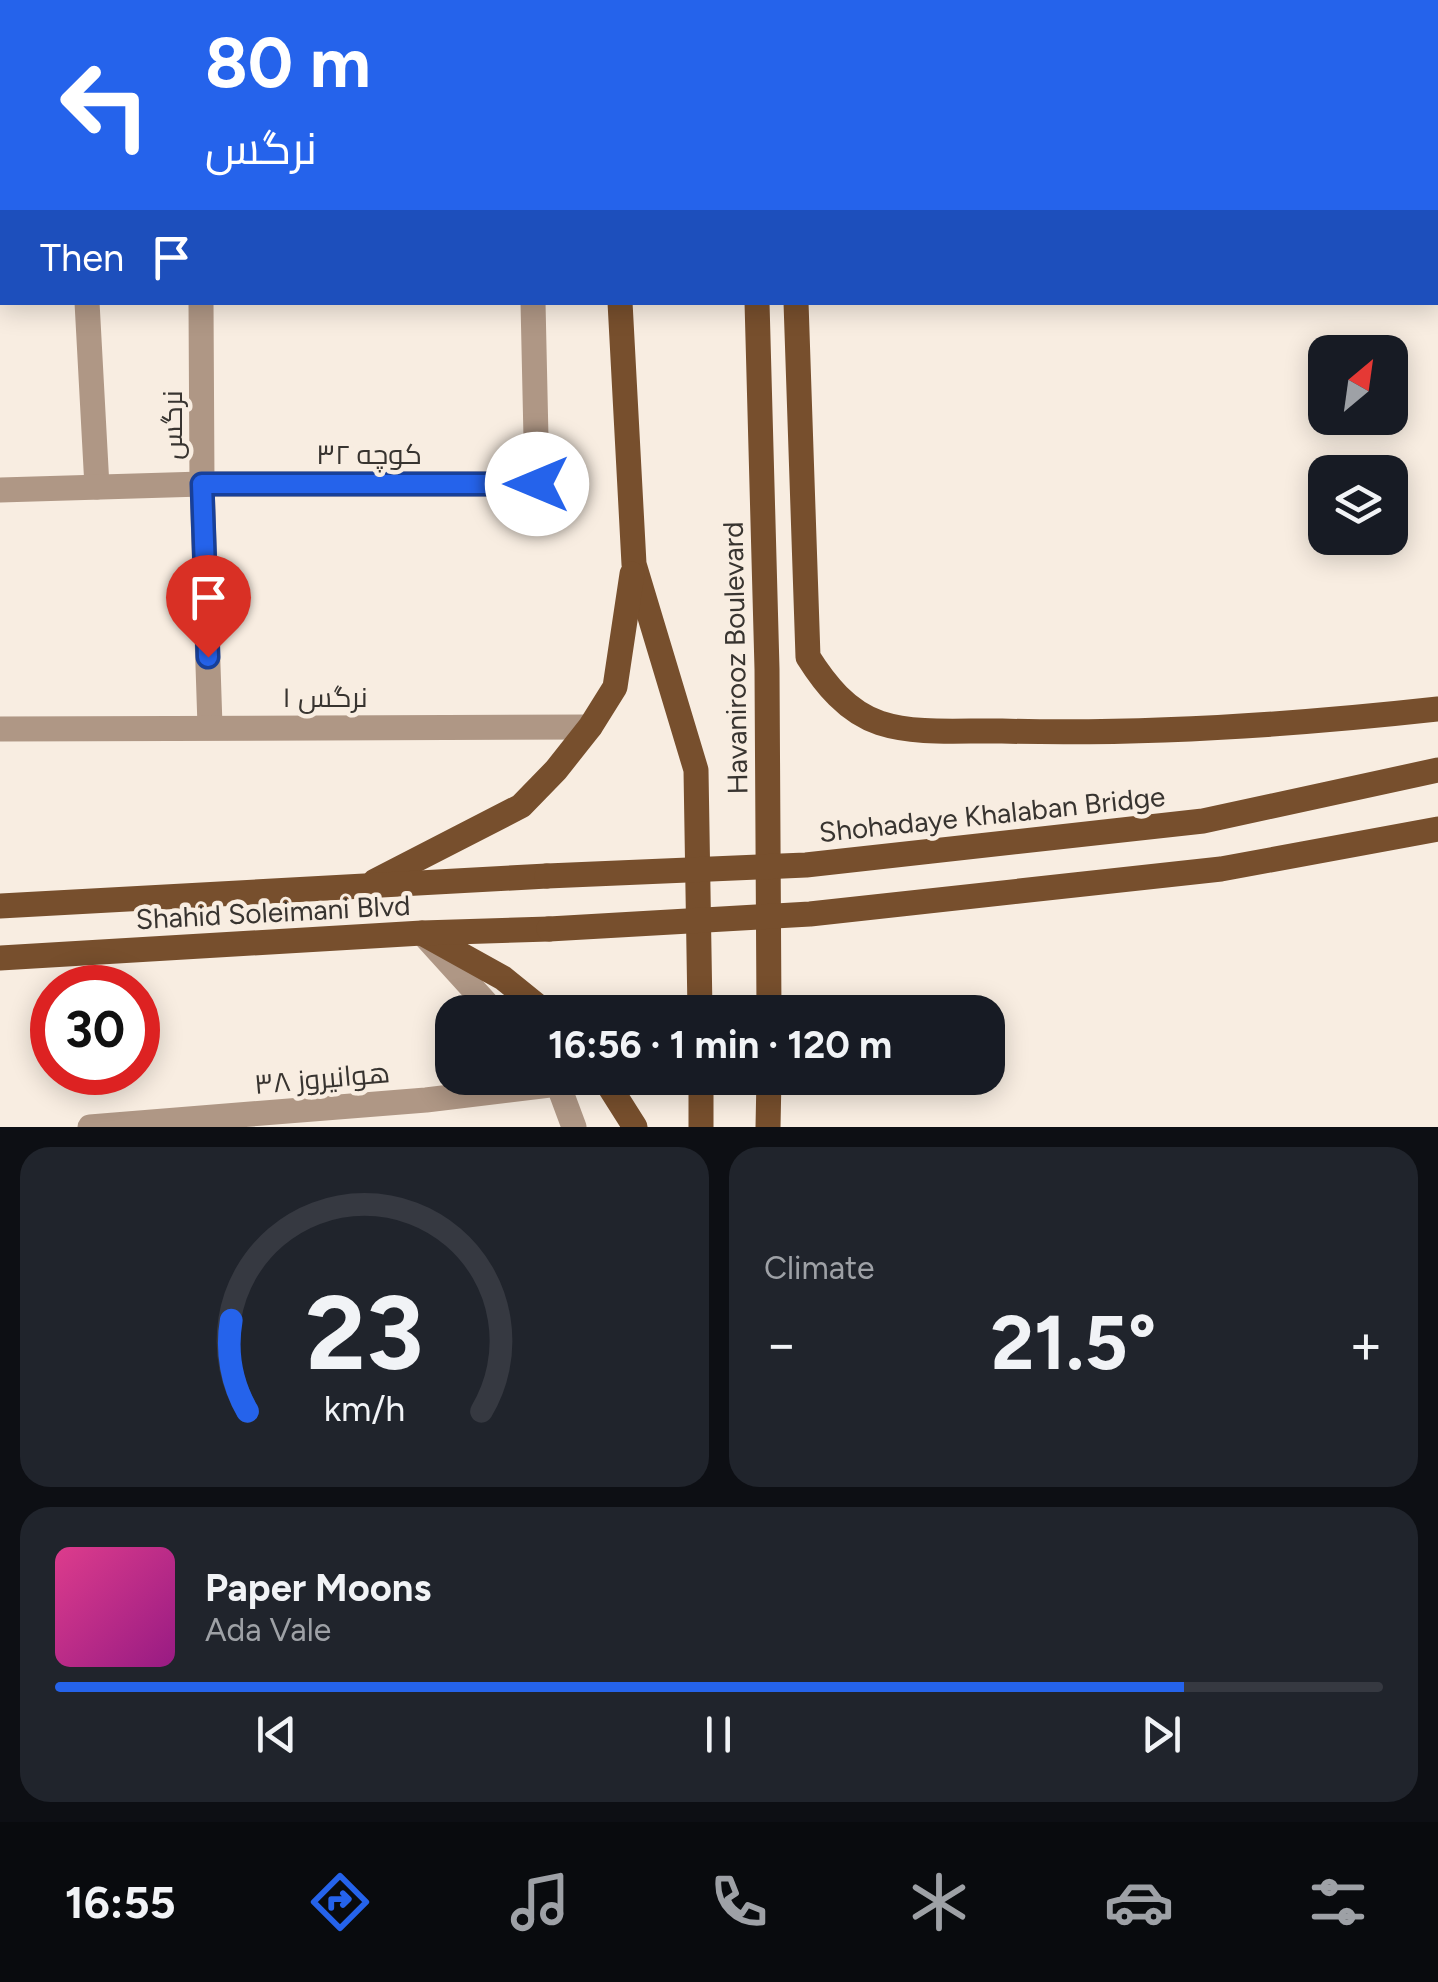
<!DOCTYPE html>
<meta charset="utf-8">
<style>
:root{--surface:#171b24;--page:#20242c;--text:#f1f3f6;--muted:#9ea1a6;--line:#363941;--accent:#2563eb}
body{margin:0;font-family:Figtree,Cairo,sans-serif;background:var(--page);color:var(--text);height:100vh;display:flex;flex-direction:column;font-size:38px;white-space:nowrap}
*{box-sizing:border-box;margin:0}
p{font-size:32px;color:var(--muted)}
.icon{flex:none;width:55px;height:55px;fill:none;stroke:currentColor;stroke-width:2;stroke-linecap:round;stroke-linejoin:round}
.map{position:relative;height:1127px;overflow:hidden}
.drawer{display:flex;flex-direction:column;gap:20px;padding:20px;background:#0d0f14;flex:1}
.drawer>*{flex:none}
.hud{position:absolute;left:0px;top:0px;width:1440px;height:305px;box-shadow:0 5px 25px #0003;background:#2563eb;color:#fff;overflow:hidden}
.needle{width:65px;rotate:29deg}
.controls{position:absolute;left:1308px;top:335px;display:grid;gap:20px}
.controls a{display:grid;place-items:center;width:100px;height:100px;border-radius:20px;background:var(--surface);box-shadow:0 5px 25px #0003;font-size:50px}
.speed{position:absolute;left:30px;top:965px;display:flex;gap:20px;font-size:50px;font-weight:700;text-align:center}
.speed>*{display:grid;place-content:center;width:130px;height:130px;border-radius:50%;background:var(--surface);box-shadow:0 5px 25px #0003;line-height:1}
.speed .limit{border:15px solid #d22;background:#fff;color:#111}
.pin{position:absolute;display:grid;place-items:center;width:85px;height:85px;color:#fff;margin:-102px -42px;border-radius:50% 50% 50% 0;rotate:-45deg;box-shadow:0 0 10px #0007}
.pin .icon{rotate:45deg}
.me{position:absolute;width:110px;margin:-55px;rotate:270deg;stroke-linejoin:round;filter:drop-shadow(0 0 8px #0008)}
.turn{display:flex;align-items:center;gap:35px;height:210px;padding:0 40px;font-size:45px}
.turn .icon{width:130px;height:130px;stroke-width:2.5}
.turn b{display:block;font-size:70px;line-height:85px}
.then{display:flex;align-items:center;height:95px;padding:0 40px;background:#0003;gap:20px;font-size:38px}
.big{font-size:75px;font-weight:700;line-height:1.1}
.drawer .widget{flex:1;display:flex;flex-direction:column;justify-content:center;gap:15px;min-width:0;padding:0 35px;border-radius:30px;background:var(--page)}
.drawer .dial{align-items:center;gap:0}
.dial svg{height:260px;overflow:visible;fill:none;stroke:var(--line);stroke-width:7;stroke-linecap:round;text-anchor:middle}
.dial text{fill:var(--text);stroke:none}
.song{display:flex;align-items:center;gap:30px}
.cover{width:120px;height:120px;border-radius:15px;background:linear-gradient(135deg,hsl(330 70% 55%),hsl(310 70% 35%))}
.played{height:10px;border-radius:5px;background:linear-gradient(90deg,var(--accent) 85%,var(--line) 85%)}
.keys{display:flex;justify-content:space-around;direction:ltr}
.heat{display:flex;justify-content:space-between;align-items:center;font-size:55px;direction:ltr}
.drawer .tiles{flex:1;display:grid;gap:20px;grid-template-columns:1fr 1fr}
.widget:last-child{grid-column:span 2}
.trip{position:absolute;left:435px;top:995px;width:570px;height:100px;border-radius:30px;background:var(--surface);box-shadow:0 5px 25px #0003;font-weight:700;line-height:100px;text-align:center}
.dock{display:flex;height:160px;justify-content:space-around;align-items:center;background:#090b0e;color:var(--muted)}
.dock .icon{width:70px;height:70px}
.dock .active{color:var(--accent)}
.dock b{font-size:45px;color:var(--text)}
.map>svg:first-child{display:block}
.lines{fill:none;stroke-linecap:round;stroke-linejoin:round}
.minor{stroke:#af9785;stroke-width:25}
.primary{stroke:#774f2d;stroke-width:25}
.primary-bridge{stroke:#774f2d;stroke-width:25}
.route-casing{stroke:#184099;stroke-width:25}
.route{stroke:#2563eb;stroke-width:18}
.labels{text-anchor:middle;dominant-baseline:central;stroke-width:9;stroke-linejoin:round;paint-order:stroke}
.street-label{font-size:28px;fill:#383430;stroke:#f8ede1}
</style>
<div class="map">
<svg width="1438" height="1127" viewBox="0 0 1438 1127">
<rect width="100%" height="100%" fill="#f8ede1"/>
<g class="lines">
<g class="minor">
<path d="M201,0v2"/>
<path d="M295,2l128,-2"/>
<path d="M0,13h2"/>
<path d="M0,250h2"/>
<path d="M87,302l10,185"/>
<path d="M201,302l1,182 8,242"/>
<path d="M0,490l202,-6h335l-4,-182"/>
<path d="M0,729l590,-2"/>
<path d="M426,937l68,75"/>
<path d="M552,1078l6,6 16,43"/>
<path d="M90,1127l336,-27 132,-16"/>
</g>
<g class="primary">
<path d="M749,0v2"/>
<path d="M623,2v-2"/>
<path d="M620,302l14,262 62,206 4,242"/>
<path d="M757,302l10,367 2,343"/>
<path d="M796,302l12,355c17,27 39,55 72,66 37,12 83,7 122,8 146,4 291,-6 436,-22"/>
<path d="M375,881l146,-75 35,-36 34,-43 25,-40 17,-113"/>
<path d="M0,906l547,-30"/>
<path d="M422,933l81,45 42,34"/>
<path d="M0,958l422,-25 127,-4"/>
<path d="M604,1078l31,49"/>
<path d="M701,1078v49"/>
<path d="M768,1127l1,-49"/>
</g>
<g class="primary-bridge">
<path d="M547,876l259,-11 397,-44 235,-51"/>
<path d="M549,929l261,-15 411,-45 217,-40"/>
</g>
</g>
<g class="lines">
<defs>
<path id="route" d="M208,657l-6,-173h335"/>
</defs>
<use href="#route" class="route-casing"/>
<use href="#route" class="route"/>
</g>
<g class="labels">
<g class="street-label">
<text transform="translate(172 425) rotate(-90)">نرگس</text>
<text x="369" y="454">کوچه ۳۲</text>
<text transform="translate(735 658) rotate(-91)">Havanirooz Boulevard</text>
<text x="325" y="697">نرگس ۱</text>
<text transform="translate(992 814) rotate(-6)">Shohadaye Khalaban Bridge</text>
<text transform="translate(273 912) rotate(-3)">Shahid Soleimani Blvd</text>
<text transform="translate(322 1078) rotate(-5)">هوانیروز ۳۸</text>
</g>
</g>
</svg>
<div class="controls">
<a><svg class="needle" viewBox="-14 -14 28 28"><path d="M0-13l5 13h-10z" fill="#e53935"/><path d="M0 13l5-13h-10z" fill="#9ea1a6"/></svg></a>
<a><svg class="icon" aria-label="layers" viewBox="0 0 24 24"><path d="M12 4l9 5-9 5-9-5zM3 14l9 5 9-5"/></svg></a>
</div>
<div class="speed"><div class="limit">30</div></div>
<div class="pin" style="left:208px;top:657px;background:#d93025"><svg class="icon" aria-label="arrive" viewBox="0 0 24 24"><path d="M6 21V4h12l-3 4 3 4H6"/></svg></div>
<svg class="me" style="left:537px;top:484px" viewBox="-20 -20 40 40"><circle r="19" fill="#fff"/><path d="M0-13L10 11 0 6-10 11z" fill="#2563eb"/></svg>
<div class="trip">16:56 · 1 min · 120 m</div>
<div class="hud">
<div class="turn"><svg class="icon" aria-label="left" viewBox="0 0 24 24"><path d="M17 20v-9H6M10 6l-5 5 5 5"/></svg><div><b>80 m</b>نرگس</div></div>
<div class="then">Then<svg class="icon" aria-label="arrive" viewBox="0 0 24 24"><path d="M6 21V4h12l-3 4 3 4H6"/></svg></div>
</div>
</div>
<section class="drawer">
<div class="tiles">
<div class="widget dial"><svg viewBox="0 0 100 80">
<path d="M14 69A42 42 0 1 1 86 69"/>
<path d="M14 69A42 42 0 0 1 9 41" stroke="#2563eb"/>
<text x="50" y="56" font-size="32" font-weight="700">23</text>
<text x="50" y="72" font-size="11">km/h</text>
</svg></div>
<div class="widget"><p>Climate</p>
<div class="heat"><a>−</a><b class="big">21.5°</b><a>+</a></div>
</div>
<div class="widget">
<div class="song"><i class="cover"></i><div><b>Paper Moons</b><p>Ada Vale</p></div></div>
<div class="played"></div>
<div class="keys"><svg class="icon" aria-label="previous" viewBox="0 0 24 24"><path d="M18 5L8 12l10 7zM5 5v14"/></svg><svg class="icon" aria-label="pause" viewBox="0 0 24 24"><path d="M8 5v14M16 5v14"/></svg><svg class="icon" aria-label="next" viewBox="0 0 24 24"><path d="M6 5l10 7-10 7zM19 5v14"/></svg></div>
</div>
</div>
</section>
<nav class="dock">
<b>16:55</b>
<svg class="icon active" aria-label="directions" viewBox="0 0 24 24"><path d="M12 3l9 9-9 9-9-9zM9 14v-3h6M13 9l2 2-2 2"/></svg>
<svg class="icon" aria-label="music" viewBox="0 0 24 24"><path d="M9 18V5l10-2v13"/><circle cx="6" cy="18" r="3"/><circle cx="16" cy="16" r="3"/></svg>
<svg class="icon" aria-label="phone" viewBox="0 0 24 24"><path d="M5 4h4l2 5-3 2q2 4 5 5l2-3 5 2v4C11 20 4 13 5 4z"/></svg>
<svg class="icon" aria-label="climate" viewBox="0 0 24 24"><path d="M12 3v18M4 7l16 10M4 17L20 7"/></svg>
<svg class="icon" aria-label="car" viewBox="0 0 24 24"><path d="M5 17H2v-5l4-1 3-4h7l3 4 3 1v5h-3M9 17h6M6 11h13"/><circle cx="7" cy="17" r="2"/><circle cx="17" cy="17" r="2"/></svg>
<svg class="icon" aria-label="filters" viewBox="0 0 24 24"><path d="M4 7h16M4 17h16"/><circle cx="9" cy="7" r="2"/><circle cx="15" cy="17" r="2"/></svg>
</nav>
